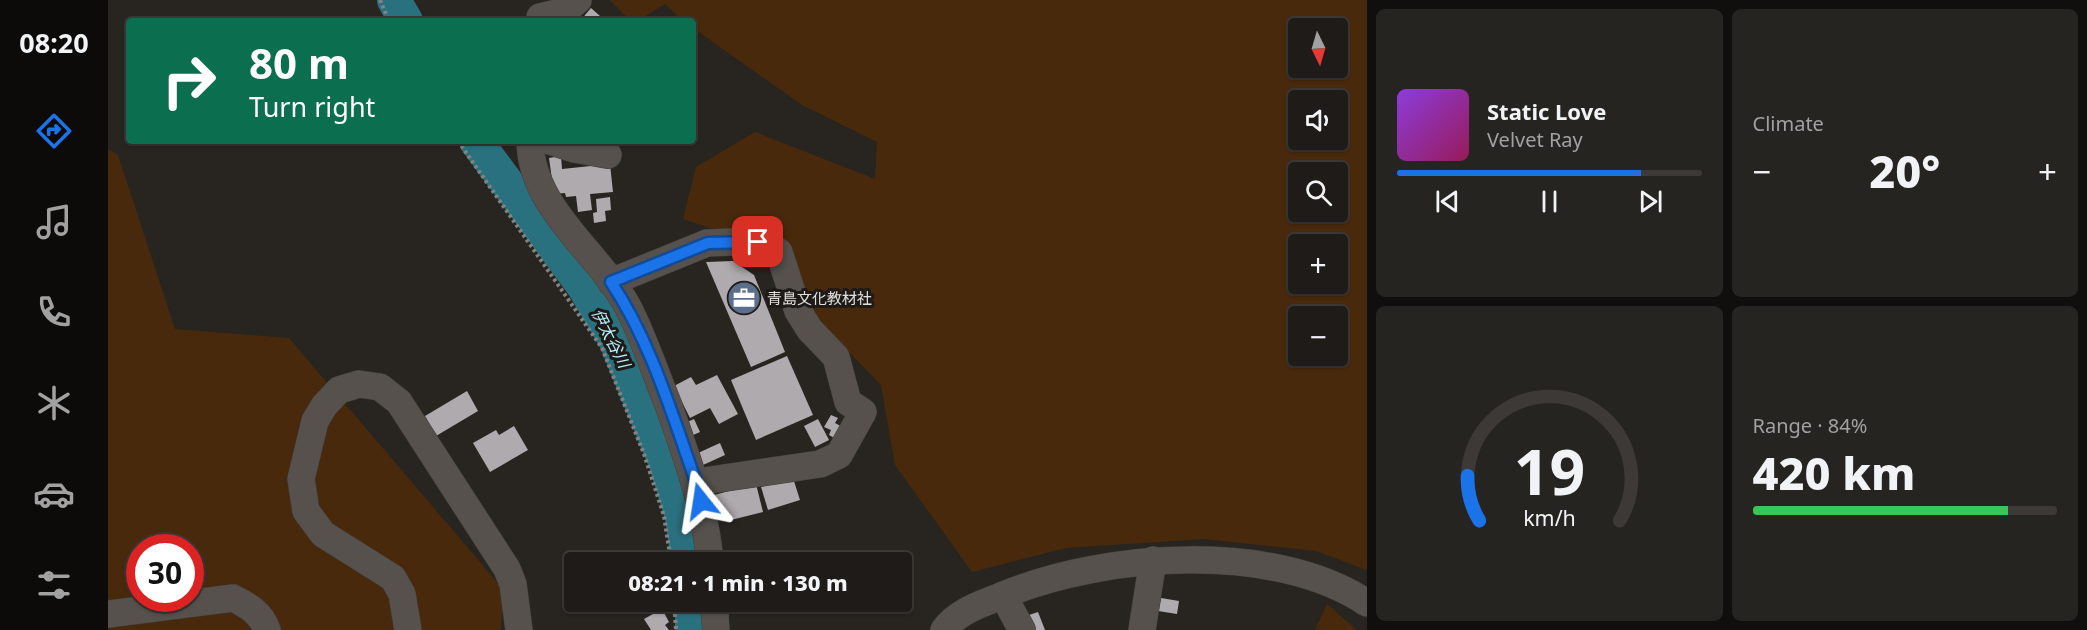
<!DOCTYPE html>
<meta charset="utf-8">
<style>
:root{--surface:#1e1b18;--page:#262421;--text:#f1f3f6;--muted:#a1a1a2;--line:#3c3937;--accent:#1a73e8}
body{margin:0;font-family:"Noto Sans","Noto Sans JP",sans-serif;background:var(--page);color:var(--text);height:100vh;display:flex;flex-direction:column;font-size:22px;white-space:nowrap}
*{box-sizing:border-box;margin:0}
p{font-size:20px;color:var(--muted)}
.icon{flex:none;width:33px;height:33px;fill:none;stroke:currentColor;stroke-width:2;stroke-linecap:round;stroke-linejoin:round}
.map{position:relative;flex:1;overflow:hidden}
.panel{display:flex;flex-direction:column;gap:9px;padding:9px;background:#100f0d;width:720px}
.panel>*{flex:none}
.banner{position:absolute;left:18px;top:18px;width:570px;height:126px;border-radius:6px;box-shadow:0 2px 4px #0004,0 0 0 2px var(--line);background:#0b6e4f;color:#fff;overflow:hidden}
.needle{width:39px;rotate:175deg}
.controls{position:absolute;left:1180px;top:18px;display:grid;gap:12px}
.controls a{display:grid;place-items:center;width:60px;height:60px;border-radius:6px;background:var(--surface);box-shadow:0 2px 4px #0004,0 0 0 2px var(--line);font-size:30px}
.speed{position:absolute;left:18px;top:534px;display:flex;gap:12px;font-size:30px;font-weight:700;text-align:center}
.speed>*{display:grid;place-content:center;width:78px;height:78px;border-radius:50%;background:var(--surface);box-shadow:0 2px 4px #0004,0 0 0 2px var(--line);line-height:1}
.speed .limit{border:9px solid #d22;background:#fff;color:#111}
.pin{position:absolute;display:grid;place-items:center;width:51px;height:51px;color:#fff;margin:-26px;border-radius:12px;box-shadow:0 3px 9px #0006}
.me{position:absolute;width:66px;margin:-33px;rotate:345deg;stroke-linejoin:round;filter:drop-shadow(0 0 4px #0008)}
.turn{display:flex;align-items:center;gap:21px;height:126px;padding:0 24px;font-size:27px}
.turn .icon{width:78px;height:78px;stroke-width:2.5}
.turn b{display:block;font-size:42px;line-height:51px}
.big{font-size:45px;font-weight:800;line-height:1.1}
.panel .tile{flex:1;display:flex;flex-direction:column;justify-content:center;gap:9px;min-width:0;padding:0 21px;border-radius:9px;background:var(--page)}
.panel .dial{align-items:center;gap:0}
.dial svg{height:156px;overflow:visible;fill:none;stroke:var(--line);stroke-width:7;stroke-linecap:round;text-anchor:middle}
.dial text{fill:var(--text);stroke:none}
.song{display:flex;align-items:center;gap:18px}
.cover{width:72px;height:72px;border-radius:9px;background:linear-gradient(135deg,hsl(270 70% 55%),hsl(330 70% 35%))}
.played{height:6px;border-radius:3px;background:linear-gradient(90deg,var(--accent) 80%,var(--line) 80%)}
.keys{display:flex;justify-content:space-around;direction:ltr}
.heat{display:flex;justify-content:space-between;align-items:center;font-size:33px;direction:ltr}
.charge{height:9px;border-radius:4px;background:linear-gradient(90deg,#34c759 84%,var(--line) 0)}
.panel .tiles{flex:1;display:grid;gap:9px;grid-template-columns:repeat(2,1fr)}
.trip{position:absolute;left:456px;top:552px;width:348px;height:60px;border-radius:6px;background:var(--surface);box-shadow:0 2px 4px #0004,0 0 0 2px var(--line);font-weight:800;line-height:60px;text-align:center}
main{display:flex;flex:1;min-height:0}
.menu{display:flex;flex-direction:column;width:108px;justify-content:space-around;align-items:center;background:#0c0b0a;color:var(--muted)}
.menu .icon{width:42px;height:42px}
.menu .active{color:var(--accent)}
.menu b{font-size:27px;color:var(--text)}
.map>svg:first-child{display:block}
.green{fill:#48290c;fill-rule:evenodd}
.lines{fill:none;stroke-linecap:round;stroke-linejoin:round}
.river{stroke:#2a717f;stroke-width:34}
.building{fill:#afaaae}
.minor-casing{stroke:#433f3d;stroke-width:28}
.path{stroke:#85827f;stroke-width:4;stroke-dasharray:3 3;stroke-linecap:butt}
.minor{stroke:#56514d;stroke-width:27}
.route-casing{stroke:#114b97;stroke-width:15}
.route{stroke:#1a73e8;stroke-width:10}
.labels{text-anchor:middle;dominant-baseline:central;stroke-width:6;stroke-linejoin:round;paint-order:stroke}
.poi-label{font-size:15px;fill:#e2dfdd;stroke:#1e1a17;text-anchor:start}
.water-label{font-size:16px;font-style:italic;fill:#b6effc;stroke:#1e1a17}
</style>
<main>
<nav class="menu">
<b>08:20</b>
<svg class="icon active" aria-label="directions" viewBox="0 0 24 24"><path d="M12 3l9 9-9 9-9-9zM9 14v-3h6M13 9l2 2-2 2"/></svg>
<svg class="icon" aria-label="music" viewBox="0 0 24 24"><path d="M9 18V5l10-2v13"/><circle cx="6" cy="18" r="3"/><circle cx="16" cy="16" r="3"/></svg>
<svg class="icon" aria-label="phone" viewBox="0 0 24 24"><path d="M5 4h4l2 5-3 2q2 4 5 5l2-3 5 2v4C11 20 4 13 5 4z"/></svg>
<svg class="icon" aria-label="climate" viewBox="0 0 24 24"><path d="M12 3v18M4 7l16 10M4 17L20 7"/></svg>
<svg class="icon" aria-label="car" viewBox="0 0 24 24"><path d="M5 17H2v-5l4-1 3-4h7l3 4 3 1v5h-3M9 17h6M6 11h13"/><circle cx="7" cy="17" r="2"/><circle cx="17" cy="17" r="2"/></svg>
<svg class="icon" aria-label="filters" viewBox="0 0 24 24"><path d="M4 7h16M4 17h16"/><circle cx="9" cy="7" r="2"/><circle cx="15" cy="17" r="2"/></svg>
</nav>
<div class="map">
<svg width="1259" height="630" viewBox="0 0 1259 630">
<rect width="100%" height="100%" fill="#282420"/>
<g class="green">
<path d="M502,0h757v570l-51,-19 -113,-12 -137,9 -94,24 -77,-107 -14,-80 -78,-80 -16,-52 -104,-34 13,-52 59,-35 120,47 2,-37 -75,-37 -109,-77v-7h-10l-18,-17 -28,17h-6zM1191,28h39v40h-39zM1191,100h39v40h-39zM1191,172h39v40h-39zM1191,244h39v40h-39zM1191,316h39v40h-39z"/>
<path d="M0,149l10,6 57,174 114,9 214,251 -2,41h-393zM32,548h50v50h-50z"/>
<path d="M1219,604l30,26h-42z"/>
</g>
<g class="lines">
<g class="river">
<path d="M286,0l12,21"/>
<path d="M368,141l108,146 32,54 50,123 16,53 6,45"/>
<path d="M584,602v28"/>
</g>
</g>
<g class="building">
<path d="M483,8l9,8 -4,5h-16z"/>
<path d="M453,156l1,13 48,-5 3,28 -23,2 2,16 -14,2 -2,-16 -10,1 -1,-4 -11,1 -5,-36z"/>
<path d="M502,197l1,13 -6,1 1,10 -12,2 -1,-10 4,-1 -1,-13z"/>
<path d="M625,261l21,14 31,77 -34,15 -45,-105z"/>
<path d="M679,356l26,59 -57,25 -25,-60z"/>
<path d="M609,375l21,39 -19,10 -9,-16 -20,10 -16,-32 17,-9 5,8z"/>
<path d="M359,391l11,20 -42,25 -11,-20z"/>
<path d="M723,415l7,3 -3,5 13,7 -7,12 -12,-7 2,-5 -7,-3z"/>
<path d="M586,419l6,13 -9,4 -6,-13z"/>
<path d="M710,419l11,21 -14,7 -11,-21z"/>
<path d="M406,426l14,24 -38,22 -17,-29 23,-13 3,5z"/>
<path d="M612,443l5,12 -22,10 -5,-12z"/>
<path d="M685,478l7,22 -32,10 -7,-23z"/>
<path d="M648,484l7,28 -32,8 -1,-4 -10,3 -6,-24z"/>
<path d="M1053,598l18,3 -2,13 -19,-3z"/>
<path d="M554,609l7,13 -4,3 4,5h-18l-7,-11z"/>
<path d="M930,612l7,18h-11l-5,-15z"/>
</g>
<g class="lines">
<defs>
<g id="minor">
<path d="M432,17l25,-6 13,-11"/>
<path d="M422,141c1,68 68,110 98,166 16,31 27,65 40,97 19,53 37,102 42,158"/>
<path d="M442,141l24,8 34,6"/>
<path d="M503,282l96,-39 50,-2 12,5 10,6 19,59 12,19 26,27 12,45 15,10 -24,43 -19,9 -123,18"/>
<path d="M895,595l19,35"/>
<path d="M606,602l2,28"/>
<path d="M0,614l125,-16c16,8 28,15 34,32"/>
<path d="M300,630l-6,-36 -9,-16 -70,-44 -17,-23 -5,-32 14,-58 9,-15 15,-16 20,-6 21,3 19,15 108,167 6,15 6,46"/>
<path d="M836,630c14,-20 41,-27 62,-36 100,-41 268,-53 361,9"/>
<path d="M1034,630l11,-70"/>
</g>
</defs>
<use href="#minor" class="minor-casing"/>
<g class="path">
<path d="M272,0l9,21"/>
<path d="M350,141l144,207 42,106 20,62 7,46"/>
<path d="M566,602l2,28"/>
</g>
<use href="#minor" class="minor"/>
</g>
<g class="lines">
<defs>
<path id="route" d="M593,501l-5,-19c-24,-68 -45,-140 -85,-200l97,-39 50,-1"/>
</defs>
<use href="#route" class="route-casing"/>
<use href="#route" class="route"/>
</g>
<defs>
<symbol id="office-disc" viewBox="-11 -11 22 22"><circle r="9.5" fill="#5c6f8a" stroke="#1e1a17"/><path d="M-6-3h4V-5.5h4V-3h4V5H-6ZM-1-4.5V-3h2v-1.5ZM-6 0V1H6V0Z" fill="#fff"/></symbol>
</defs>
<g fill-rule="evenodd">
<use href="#office-disc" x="617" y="279" width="38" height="38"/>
</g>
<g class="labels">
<g class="poi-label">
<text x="659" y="298">青島文化教材社</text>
</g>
<g class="water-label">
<text transform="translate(503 338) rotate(63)">伊太谷川</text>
</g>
</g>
</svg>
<div class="controls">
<a><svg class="needle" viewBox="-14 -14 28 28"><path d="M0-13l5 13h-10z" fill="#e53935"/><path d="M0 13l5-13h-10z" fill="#a1a1a2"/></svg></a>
<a><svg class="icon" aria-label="sound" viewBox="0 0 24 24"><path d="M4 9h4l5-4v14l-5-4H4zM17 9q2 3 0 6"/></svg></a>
<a><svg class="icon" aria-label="search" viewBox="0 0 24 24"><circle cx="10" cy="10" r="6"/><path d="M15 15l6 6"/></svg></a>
<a>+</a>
<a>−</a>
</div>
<div class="speed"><div class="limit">30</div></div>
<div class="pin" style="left:650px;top:242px;background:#d93025"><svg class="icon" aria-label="arrive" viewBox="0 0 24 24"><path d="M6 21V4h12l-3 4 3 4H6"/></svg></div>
<svg class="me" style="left:593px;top:501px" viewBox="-20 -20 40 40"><path d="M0-17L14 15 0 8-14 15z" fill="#1a73e8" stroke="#fff" stroke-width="4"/></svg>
<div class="trip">08:21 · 1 min · 130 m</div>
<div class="banner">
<div class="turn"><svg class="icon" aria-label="right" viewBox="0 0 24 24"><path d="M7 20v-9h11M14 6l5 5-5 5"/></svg><div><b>80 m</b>Turn right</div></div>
</div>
</div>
<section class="panel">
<div class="tiles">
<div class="tile">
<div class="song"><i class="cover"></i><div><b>Static Love</b><p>Velvet Ray</p></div></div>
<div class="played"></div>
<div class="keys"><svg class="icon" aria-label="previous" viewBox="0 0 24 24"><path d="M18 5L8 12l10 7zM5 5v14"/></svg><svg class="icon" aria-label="pause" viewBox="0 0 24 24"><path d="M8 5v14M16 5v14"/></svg><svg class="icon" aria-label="next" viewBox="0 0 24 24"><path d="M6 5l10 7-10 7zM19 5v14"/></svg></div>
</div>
<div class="tile"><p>Climate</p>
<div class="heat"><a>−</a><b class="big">20°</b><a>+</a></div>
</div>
<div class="tile dial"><svg viewBox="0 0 100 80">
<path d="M14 69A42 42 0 1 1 86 69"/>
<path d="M14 69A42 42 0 0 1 8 46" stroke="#1a73e8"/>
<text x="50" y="56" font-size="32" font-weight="700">19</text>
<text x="50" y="72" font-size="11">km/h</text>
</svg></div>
<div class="tile"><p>Range · 84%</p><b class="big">420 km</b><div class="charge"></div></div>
</div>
</section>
</main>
